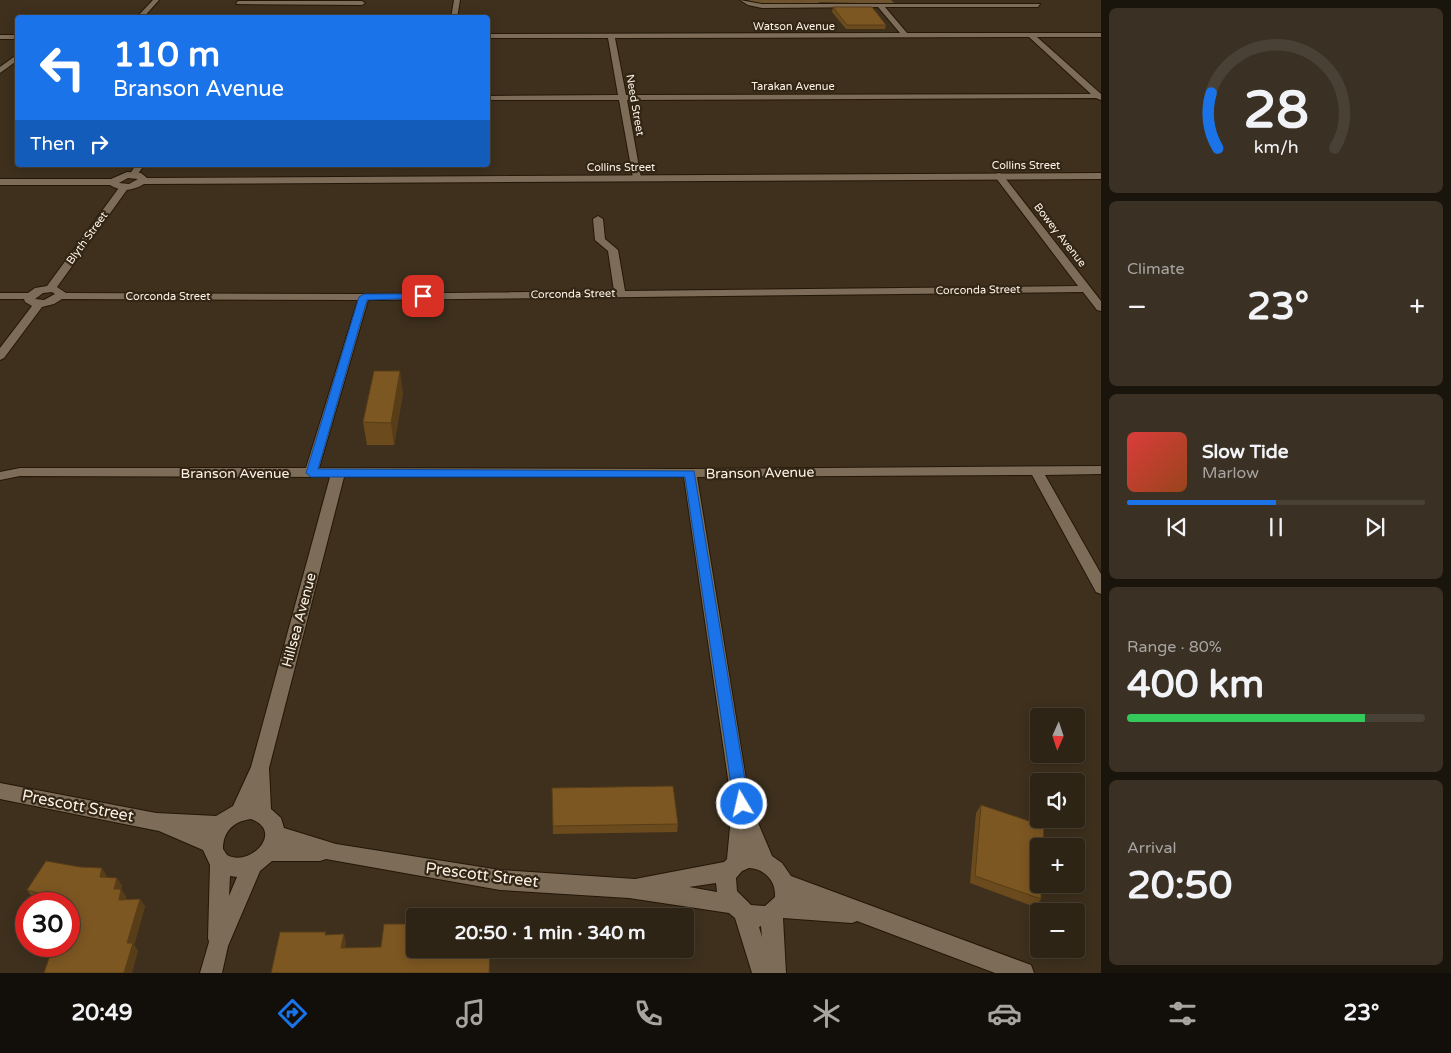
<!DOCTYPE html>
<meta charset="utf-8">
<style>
:root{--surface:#2e2416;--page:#3a3023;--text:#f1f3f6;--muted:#a7a4a1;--line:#494135;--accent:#1a73e8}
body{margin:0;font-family:"Varela Round",sans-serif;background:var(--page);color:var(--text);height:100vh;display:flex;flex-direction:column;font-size:19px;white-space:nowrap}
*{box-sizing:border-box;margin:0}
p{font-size:16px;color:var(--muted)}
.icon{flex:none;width:28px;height:28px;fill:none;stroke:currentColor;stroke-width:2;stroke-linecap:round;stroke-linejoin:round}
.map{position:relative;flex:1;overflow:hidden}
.sheet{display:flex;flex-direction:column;gap:8px;padding:8px;background:#19140c;width:350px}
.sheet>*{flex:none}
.hud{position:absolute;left:15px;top:15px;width:475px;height:152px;border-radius:5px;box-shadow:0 2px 12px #0003,0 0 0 1px var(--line);background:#1a73e8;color:#fff;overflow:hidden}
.needle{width:32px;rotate:183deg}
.tools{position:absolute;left:1030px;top:708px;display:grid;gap:10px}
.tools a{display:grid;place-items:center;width:55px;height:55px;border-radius:5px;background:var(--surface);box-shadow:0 2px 12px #0003,0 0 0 1px var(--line);font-size:25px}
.speed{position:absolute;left:15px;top:892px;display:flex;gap:10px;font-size:25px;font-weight:700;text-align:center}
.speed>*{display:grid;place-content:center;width:65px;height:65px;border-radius:50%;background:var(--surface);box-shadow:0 2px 12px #0003,0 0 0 1px var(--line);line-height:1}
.speed .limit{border:8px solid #d22;background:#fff;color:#111}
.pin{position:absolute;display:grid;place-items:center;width:42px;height:42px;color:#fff;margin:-21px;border-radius:10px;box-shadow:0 2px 8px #0006}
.me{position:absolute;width:55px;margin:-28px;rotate:351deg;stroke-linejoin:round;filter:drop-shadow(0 0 4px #0008)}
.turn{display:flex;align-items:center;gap:18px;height:105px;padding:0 15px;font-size:22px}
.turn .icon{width:65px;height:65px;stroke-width:2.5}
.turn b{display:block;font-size:35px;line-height:42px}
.then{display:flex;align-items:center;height:48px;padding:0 15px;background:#0003;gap:10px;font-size:19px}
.big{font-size:38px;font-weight:700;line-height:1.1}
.sheet .widget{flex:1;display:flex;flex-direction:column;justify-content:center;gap:8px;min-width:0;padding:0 18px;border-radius:8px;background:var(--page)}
.sheet .dial{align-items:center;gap:0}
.dial svg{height:130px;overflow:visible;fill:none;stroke:var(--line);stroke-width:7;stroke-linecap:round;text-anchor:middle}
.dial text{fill:var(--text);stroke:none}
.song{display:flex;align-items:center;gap:15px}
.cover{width:60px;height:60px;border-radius:8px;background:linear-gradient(135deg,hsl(0 70% 55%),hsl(20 70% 35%))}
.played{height:5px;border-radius:2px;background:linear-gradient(90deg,var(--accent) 50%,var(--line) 50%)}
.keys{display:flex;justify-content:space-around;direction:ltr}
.heat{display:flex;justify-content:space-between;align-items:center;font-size:28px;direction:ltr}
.charge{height:8px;border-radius:4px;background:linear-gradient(90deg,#34c759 80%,var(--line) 0)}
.trip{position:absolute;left:406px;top:908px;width:288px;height:50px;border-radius:5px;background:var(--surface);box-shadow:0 2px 12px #0003,0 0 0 1px var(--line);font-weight:700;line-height:50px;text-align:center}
.tabs{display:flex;height:80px;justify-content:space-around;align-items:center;background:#120e09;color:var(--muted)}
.tabs .icon{width:35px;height:35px}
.tabs .on{color:var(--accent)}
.tabs b{font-size:22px;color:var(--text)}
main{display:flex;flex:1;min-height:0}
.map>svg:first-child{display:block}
.green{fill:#6e532f}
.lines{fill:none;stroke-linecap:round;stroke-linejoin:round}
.minor-casing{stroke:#241706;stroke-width:2}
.tertiary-casing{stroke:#241706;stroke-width:2}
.minor{fill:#7c6c58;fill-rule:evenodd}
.tertiary{fill:#7c6c58;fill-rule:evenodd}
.wall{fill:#6b4b1d}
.shaded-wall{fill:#573d18}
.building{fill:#7c5722;stroke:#573d18}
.route{fill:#1a73e8;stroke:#114b97}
.labels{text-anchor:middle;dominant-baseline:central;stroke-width:4.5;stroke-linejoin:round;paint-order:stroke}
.far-street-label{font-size:11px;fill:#fcf2e7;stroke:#332614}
.street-label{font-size:14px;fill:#fcf2e7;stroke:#332614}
.near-street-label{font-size:16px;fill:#fcf2e7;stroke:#332614}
</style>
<main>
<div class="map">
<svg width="1101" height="973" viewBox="0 0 1101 973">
<rect width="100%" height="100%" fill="#3e301d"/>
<path class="green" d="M748,0h143l4,4 -76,-2 1,2h-63z"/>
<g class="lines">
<defs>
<g id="minor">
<path d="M153,0h6l-16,18h-7z"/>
<path d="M454,0h6l-3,18h-6z"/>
<path d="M740,0l22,4h278l-2,3h-153l22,26h194v4h-64l64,57v6l-5,-2 -469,2 14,78 -4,3 -4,-3 -14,-78h-131v-4l130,-1 -10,-57h-120v-4l412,-1 -22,-26 -116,1 -14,-3zM1029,37l62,57 -465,1 -11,-57z"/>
<path d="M238,1h124l3,2 -3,2 -126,-1z"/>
<rect x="0" y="35" width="18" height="4"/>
<path d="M18,54v6l-18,13v-6z"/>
<path d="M136,165h8l-8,12h-6l-1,-2z"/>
<path d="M999,173l3,1 99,127v10l-4,-1 -14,-18 -715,8 -49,168 371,1 411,-3v8l-56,1 56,99v20l-5,-2 -64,-117 -335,2 53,327 22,52 10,7 9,13 232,86 8,3 3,8h-39l-138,-52 -5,2 -69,-5 3,55h-34l-17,-55 -6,-5 -100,-15 -129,-8 -174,-31 -6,2h-48l-12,10 -32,75 -6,27h-22l9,-31 -1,-4 2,-73 -7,-15 -44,-19 -159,-32v-16l156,30 60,3 17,-10 18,-39 79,-290 -310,-1 -20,4v-8l20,-4h286l52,-168 -296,-1 -8,5 -12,3 -38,51 -4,2v-12l32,-42 -7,-4 -1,-3h-24v-6h28l7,-5 12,-2 74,-101 3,-1 5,3 -72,100 9,6 298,1 250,-3 -6,-40 -13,-11 -2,-21 5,-3 5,3 2,20 13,11 7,41 453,-5 -82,-108v-4zM52,292l3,2 -11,6 -9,-1 8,-6zM344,477h340l48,329 -5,53 -3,3 -89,17 -135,-9 -164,-26 -52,-16 -3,-10 -10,-9 -2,-41zM251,819c34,12 -1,49 -24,36l-4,-6c0,-18 11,-28 28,-30zM749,868c16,1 27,13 26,29l-10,9 -14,-1 -14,-14 -1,-13 6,-7zM230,876l7,1 -8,19zM716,883l1,9 -28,-5zM761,926l1,11 -3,-10z"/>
</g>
<path id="tertiary" d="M127,172l14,1 6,5 954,-5v6l-957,5c-11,7 -24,8 -34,1h-110v-6h111zM128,178l10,1 -9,5 -10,-1z"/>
</defs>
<use href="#minor" class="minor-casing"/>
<use href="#tertiary" class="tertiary-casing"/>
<use href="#minor" class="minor"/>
<use href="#tertiary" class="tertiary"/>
</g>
<g class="wall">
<path d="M833,7l53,18 -1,4h-39l-14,-17z"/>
<path d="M403,393l-9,52h-27l-4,-23z"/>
<path d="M552,788l126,36 -1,8 -124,2z"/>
<path d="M981,805l60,94 -6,8 -65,-24 6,-70z"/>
<path d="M107,876v1l15,8 -1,4 5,8 -1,2 20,7 -11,39 4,6 -69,-47h-15l-21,-6 -6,-8z"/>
</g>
<g class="shaded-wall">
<path d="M400,371l3,22 -9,52 -3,-22z"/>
<path d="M102,868l5,8 -2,9 -5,-8z"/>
<path d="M117,878l5,7 -3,12 -5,-8z"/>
<path d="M121,889l5,8 -2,10 -5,-7z"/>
<path d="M140,899l5,7 -11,39 4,6 -6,22h-8l3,-30z"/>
<path d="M414,924l1,4v11l-2,-3z"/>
<path d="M344,934l2,8 -2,14 -3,-8z"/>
<path d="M490,949v24h-1z"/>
</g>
<g class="building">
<path d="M833,7h39l14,18h-39z"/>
<path d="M374,371h26l-9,52 -28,-1z"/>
<path d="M673,786l5,38 -125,2 -1,-38z"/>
<path d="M981,805l63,21 -1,20h-4v38h2v15l-66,-23z"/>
<path d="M46,861l34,6 22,1 -2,9 17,1 -3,11h7l-2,11 21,-1 -13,44h6l-9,30h-80l9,-27h16v-42h-4l1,-3 -39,-11z"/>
<path d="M384,924h30l-1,12h2v13h75l-1,24h-218l9,-41h46l-1,3 19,-1 -3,14 40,-1z"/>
</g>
<path class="route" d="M423,294l4,2 -1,2 -59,2 -49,169 376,2 55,333 -2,6 -5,2 -6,-2 -2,-6 -49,-327h-374l-5,-4 53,-176 5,-3z"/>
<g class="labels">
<g class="far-street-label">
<text x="794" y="26">Watson Avenue</text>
<text x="793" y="86">Tarakan Avenue</text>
<text transform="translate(635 105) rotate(80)">Need Street</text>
<text x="1026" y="165">Collins Street</text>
<text x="621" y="167">Collins Street</text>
<text transform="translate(1060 235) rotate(52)">Bowey Avenue</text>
<text transform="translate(87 238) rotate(-54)">Blyth Street</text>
<text transform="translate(978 290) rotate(-1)">Corconda Street</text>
<text transform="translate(573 294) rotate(-1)">Corconda Street</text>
<text x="168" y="296">Corconda Street</text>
</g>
<g class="street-label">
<text x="235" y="473">Branson Avenue</text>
<text transform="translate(760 473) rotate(-1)">Branson Avenue</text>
<text transform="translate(299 620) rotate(-75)">Hillsea Avenue</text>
</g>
<g class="near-street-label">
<text transform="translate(78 806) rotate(11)">Prescott Street</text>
<text transform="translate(482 875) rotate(7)">Prescott Street</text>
</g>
</g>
</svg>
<div class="tools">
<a><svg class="needle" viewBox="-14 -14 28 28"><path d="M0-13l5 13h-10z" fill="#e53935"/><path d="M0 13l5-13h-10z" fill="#a7a4a1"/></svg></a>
<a><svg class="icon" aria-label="sound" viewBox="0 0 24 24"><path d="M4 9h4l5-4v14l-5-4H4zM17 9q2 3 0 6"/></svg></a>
<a>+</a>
<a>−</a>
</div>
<div class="speed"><div class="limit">30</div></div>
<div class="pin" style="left:423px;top:296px;background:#d93025"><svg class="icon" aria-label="arrive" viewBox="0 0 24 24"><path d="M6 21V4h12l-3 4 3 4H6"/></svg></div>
<svg class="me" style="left:742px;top:804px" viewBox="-20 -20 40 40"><circle r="17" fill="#1a73e8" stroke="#fff" stroke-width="3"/><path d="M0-11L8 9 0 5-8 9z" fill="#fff"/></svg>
<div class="trip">20:50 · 1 min · 340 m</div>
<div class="hud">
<div class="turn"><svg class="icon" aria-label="left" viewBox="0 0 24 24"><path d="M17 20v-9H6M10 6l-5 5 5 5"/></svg><div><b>110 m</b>Branson Avenue</div></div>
<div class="then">Then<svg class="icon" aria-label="right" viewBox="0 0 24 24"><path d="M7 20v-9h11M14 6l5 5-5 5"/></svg></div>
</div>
</div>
<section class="sheet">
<div class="widget dial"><svg viewBox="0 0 100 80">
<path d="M14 69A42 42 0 1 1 86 69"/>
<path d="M14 69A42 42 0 0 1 10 35" stroke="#1a73e8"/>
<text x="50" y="56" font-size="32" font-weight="700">28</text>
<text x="50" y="72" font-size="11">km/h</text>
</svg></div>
<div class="widget"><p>Climate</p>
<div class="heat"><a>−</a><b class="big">23°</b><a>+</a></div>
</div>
<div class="widget">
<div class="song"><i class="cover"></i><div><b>Slow Tide</b><p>Marlow</p></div></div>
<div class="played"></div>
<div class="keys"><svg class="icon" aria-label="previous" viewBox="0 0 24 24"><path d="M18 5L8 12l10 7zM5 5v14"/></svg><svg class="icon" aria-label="pause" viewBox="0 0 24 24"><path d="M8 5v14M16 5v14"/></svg><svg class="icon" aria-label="next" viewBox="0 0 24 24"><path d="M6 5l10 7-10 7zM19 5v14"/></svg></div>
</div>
<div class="widget"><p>Range · 80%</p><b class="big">400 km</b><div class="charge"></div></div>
<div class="widget"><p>Arrival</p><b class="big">20:50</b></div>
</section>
</main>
<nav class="tabs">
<b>20:49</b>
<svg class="icon on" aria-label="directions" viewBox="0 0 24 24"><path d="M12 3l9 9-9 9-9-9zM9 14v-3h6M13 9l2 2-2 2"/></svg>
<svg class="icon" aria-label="music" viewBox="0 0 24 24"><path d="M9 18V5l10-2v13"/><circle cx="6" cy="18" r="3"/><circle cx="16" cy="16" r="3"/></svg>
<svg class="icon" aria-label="phone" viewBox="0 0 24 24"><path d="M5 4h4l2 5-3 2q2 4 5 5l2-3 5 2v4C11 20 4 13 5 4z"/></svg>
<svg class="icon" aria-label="climate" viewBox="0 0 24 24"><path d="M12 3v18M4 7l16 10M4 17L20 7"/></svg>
<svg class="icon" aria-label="car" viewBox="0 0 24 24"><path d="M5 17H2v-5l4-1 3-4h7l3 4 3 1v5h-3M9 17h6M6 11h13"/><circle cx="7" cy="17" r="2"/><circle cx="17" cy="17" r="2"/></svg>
<svg class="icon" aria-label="filters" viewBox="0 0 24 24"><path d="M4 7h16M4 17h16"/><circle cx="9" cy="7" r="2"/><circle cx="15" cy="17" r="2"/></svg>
<b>23°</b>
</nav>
